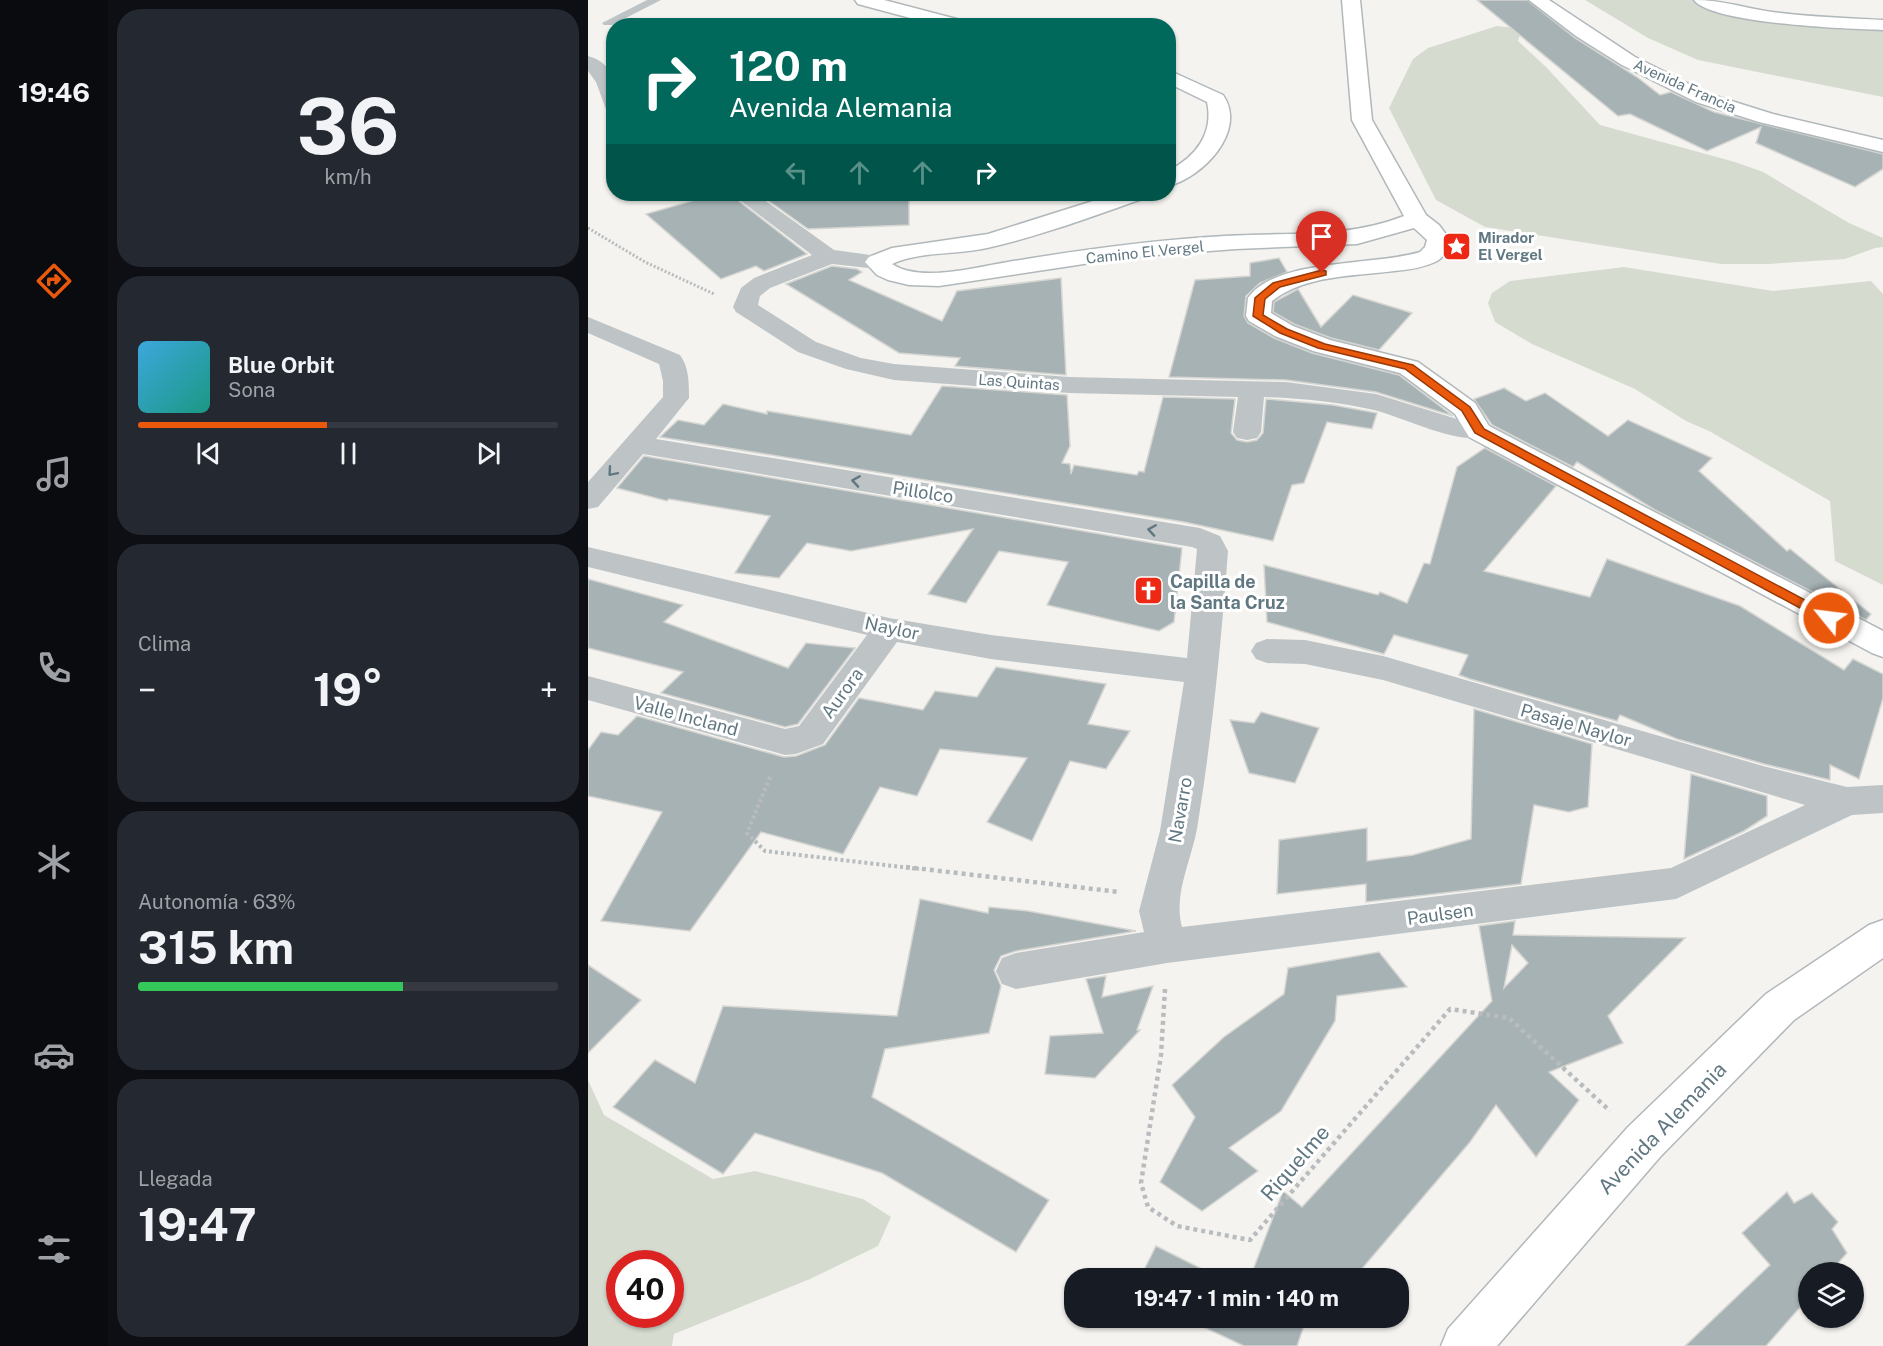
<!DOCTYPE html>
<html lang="es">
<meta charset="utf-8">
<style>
:root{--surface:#171b24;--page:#242831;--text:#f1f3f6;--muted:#9ea1a6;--line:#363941;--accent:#ea580c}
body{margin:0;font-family:"Public Sans",sans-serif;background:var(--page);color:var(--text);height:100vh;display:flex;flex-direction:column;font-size:22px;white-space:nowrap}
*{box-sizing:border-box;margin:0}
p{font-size:20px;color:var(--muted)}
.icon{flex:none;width:33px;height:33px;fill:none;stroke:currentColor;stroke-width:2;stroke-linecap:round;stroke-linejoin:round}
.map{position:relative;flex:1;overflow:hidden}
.side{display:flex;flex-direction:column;gap:9px;padding:9px;background:#0d0f14;width:480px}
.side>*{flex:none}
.banner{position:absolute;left:18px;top:18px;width:570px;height:183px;border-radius:24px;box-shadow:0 2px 4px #0004;background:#00695c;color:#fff;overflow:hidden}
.buttons{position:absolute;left:1210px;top:1262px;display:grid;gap:12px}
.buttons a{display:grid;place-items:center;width:66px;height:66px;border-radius:50%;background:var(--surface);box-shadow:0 2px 4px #0004;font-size:30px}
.speed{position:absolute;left:18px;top:1250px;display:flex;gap:12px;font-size:30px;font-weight:700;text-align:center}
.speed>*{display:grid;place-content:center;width:78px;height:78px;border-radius:50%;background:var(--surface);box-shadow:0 2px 4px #0004;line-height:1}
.speed .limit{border:9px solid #d22;background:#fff;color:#111}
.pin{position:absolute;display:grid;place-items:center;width:51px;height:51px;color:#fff;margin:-62px -26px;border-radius:50% 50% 50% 0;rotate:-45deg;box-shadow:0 0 6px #0007}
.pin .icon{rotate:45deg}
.me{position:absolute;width:66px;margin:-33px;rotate:299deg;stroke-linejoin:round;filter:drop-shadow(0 0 4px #0008)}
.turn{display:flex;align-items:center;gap:21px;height:126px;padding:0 24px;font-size:27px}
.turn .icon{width:78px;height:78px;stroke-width:2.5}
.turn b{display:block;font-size:42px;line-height:51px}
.lanes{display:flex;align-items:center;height:57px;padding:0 24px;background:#0003;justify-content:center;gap:30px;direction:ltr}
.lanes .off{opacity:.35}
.big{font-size:45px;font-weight:700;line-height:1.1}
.side .card{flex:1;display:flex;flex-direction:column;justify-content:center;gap:9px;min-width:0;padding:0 21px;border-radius:24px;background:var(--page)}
.side .dial{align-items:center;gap:0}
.dial b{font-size:78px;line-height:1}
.song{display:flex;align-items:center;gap:18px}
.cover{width:72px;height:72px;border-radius:9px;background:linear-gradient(135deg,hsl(200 70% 55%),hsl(170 70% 35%))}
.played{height:6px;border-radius:3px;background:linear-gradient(90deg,var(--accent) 45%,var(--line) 45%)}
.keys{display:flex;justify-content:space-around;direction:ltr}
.heat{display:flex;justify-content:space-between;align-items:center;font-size:33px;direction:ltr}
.charge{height:9px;border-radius:4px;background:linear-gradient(90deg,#34c759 63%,var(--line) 0)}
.trip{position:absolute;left:476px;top:1268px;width:345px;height:60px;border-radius:24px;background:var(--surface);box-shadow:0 2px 4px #0004;font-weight:700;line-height:60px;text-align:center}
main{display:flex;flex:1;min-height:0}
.dock{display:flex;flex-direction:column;width:108px;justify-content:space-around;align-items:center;background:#090b0e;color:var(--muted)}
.dock .icon{width:42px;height:42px}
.dock .selected{color:var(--accent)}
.dock b{font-size:27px;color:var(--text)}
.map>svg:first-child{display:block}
.green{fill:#d6dbd0;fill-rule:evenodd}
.building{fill:#a7b2b5;stroke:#d5d5d2;stroke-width:1.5;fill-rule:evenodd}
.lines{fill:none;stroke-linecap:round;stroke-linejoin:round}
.secondary-casing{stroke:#b1b8bb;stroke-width:3}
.path-far2{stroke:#b8bcbe;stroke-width:3;stroke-dasharray:2 2;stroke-linecap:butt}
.path-far1{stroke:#b8bcbe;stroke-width:4;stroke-dasharray:3 3;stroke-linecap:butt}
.path{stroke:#b8bcbe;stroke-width:4.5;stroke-dasharray:4 4;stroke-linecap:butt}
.lane{fill:#bec4c6;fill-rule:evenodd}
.street{fill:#bec4c6;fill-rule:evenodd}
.secondary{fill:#fff;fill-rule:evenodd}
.oneway{stroke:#617882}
.route{fill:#ea580c;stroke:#983908;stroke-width:1.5}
.labels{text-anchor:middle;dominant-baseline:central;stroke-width:6;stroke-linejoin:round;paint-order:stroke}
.far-street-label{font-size:15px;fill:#617882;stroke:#fff}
.far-poi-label{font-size:15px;font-weight:bold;fill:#617882;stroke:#fff;text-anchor:start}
.street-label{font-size:18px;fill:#617882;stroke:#fff}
.poi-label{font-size:18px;font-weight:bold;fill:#617882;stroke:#fff;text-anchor:start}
.near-street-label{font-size:21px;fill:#617882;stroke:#fff}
</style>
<main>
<nav class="dock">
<b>19:46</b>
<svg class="icon selected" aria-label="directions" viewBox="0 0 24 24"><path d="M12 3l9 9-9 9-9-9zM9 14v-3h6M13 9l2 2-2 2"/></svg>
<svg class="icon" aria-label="music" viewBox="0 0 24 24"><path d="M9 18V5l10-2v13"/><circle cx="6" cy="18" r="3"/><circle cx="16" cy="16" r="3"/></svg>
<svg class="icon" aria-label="phone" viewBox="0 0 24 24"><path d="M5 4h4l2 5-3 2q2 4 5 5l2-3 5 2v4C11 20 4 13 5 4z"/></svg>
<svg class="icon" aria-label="climate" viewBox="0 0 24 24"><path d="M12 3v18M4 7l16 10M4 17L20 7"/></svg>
<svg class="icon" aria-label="car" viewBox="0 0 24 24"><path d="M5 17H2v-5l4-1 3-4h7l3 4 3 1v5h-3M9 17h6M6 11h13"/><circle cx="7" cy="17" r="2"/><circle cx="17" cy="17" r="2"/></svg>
<svg class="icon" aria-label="filters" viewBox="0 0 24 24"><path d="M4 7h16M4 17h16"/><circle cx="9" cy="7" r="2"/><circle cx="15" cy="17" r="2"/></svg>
</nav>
<section class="side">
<div class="card dial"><b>36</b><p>km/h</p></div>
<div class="card">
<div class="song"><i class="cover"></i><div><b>Blue Orbit</b><p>Sona</p></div></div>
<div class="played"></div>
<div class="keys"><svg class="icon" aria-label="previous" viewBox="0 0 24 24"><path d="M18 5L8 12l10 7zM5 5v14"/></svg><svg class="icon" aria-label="pause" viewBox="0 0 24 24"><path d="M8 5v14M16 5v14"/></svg><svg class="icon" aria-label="next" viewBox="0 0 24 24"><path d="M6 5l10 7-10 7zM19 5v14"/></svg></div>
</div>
<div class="card"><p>Clima</p>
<div class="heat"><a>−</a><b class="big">19°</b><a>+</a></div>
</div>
<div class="card"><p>Autonomía · 63%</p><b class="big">315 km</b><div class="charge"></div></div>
<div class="card"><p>Llegada</p><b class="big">19:47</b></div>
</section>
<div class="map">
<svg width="1295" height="1346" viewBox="0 0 1295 1346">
<rect width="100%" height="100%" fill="#f4f3ef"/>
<g class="green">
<path d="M997,0h120l44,12 134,16v69l-185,-37 -50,-22z"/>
<path d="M909,26l25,3 -4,12 28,26 54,58 135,37 28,10 86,51 34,15v9l-8,1 -30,11 -77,5h-47l-236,-37 -49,-27 -47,-92 24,-49 15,-11z"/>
<path d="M1036,267l149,24 98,-10 12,13v291l-48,-24 -5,-60 -121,-70 -23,-10 -51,-32 -103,-45 -37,-22 -7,-19 4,-10 18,-12z"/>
<path d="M0,1080l16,35 109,64 42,-8 108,28 28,18 -13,29 -68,33 -136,55 -2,12h-84zM32,1263h50v51h-50z"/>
</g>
<g class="building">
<path d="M889,0h50l48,38 62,39 23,18 11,-3 43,20 169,42v15l-28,18 -99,-44 5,-16 -54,24 -77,-37 -12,2z"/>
<path d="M128,194h14l77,60 -43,17 -8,-5 -35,13 -75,-65z"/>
<path d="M171,194h150v31l-101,4z"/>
<path d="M691,258l8,14 -27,11 -14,13 -2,20 4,7 26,15 38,15 87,22 54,41 -77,-24 -90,-12 -117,-3 26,-97 55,-4v-13z"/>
<path d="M244,266l25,3 5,3 -13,8 93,41 15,-30 104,-13 5,97 -111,-9 5,-8 -61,-5 -113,-69z"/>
<path d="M710,289l23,38 32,-32 59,18 -33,37 -48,-12 -37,-14 -21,-12 1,-10z"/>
<path d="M354,386l125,9 3,51 -8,17 8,1 1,10 3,-9 63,10 2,-4 5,1 19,-75 72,2 -4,34 6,7 10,2 10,-2 6,-7 3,-34 67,6 44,8 -5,16 -45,-7 -23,61 -12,2 -19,56 -89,-19 -524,-85 18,-17 26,5 19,-21 44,10v-3l144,24z"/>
<path d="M916,388l22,13 19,-8 63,43 20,-16 84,38 -13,13 88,80 3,-2 81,65 -5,6 -211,-110 -78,-48 -4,5 -81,-42 -18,-26z"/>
<path d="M897,448l71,38 -72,85 106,26 17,-38 133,47 104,64 9,-11 30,15v24l-24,81 -29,-14v15l-66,-16 -87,-25 -57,-24 -3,6 -147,-42 -11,-4 9,-20 -74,-20 -10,19 -117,-32 -3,-57 114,30 2,-3 27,11 17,-40 6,1 27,-97z"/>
<path d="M56,456l538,92 -8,74 -15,9 -112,-26 21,-43 -69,-11 -33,52 -38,-9 45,-65 -122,22 -44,-8 -28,35 -44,-5 35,-57 -101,-17 -2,2 -50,-13z"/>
<path d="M0,579l95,26 -19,17 124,46 18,-25 49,5 -57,76 -13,3 -124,-34 22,-21 -95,-24z"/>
<path d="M408,667l110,17 -18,40 42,7 -24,38 -36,-8 -38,80 -45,-19 40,-64 -87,-9 -23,47 -37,-9 -37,67 -82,-22 -71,99 -89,-10 61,-109 -74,-16v-46l13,-18 17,3 19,-19 147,41 12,-1 29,-11 34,-47 64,12 12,-19 42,6z"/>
<path d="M886,709l118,35 -4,63 -19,5 -35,-7 -13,79 -155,18v-18l-89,10 2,-54 88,-12v33l46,-6 58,-16z"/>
<path d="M673,712l58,16 -24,55 -46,-10 -19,-53 24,3z"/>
<path d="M1103,774l76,22v20l-23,15 -60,28z"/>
<path d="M332,899l68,14 1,-6 39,4 108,20 -120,20 -15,5 -7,14 7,16 -12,47 -104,16 -13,48 177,103 -33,52 -134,-79 -127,-40 -32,41 -110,-67 42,-47 40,23 28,-77 174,10z"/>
<path d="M927,921l-2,14 172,3 -77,78 15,27 -74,29 30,28 -43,57 -40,-52 -26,37 -116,136h-104l33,-87 19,16 190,-206 -13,-75zM924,945l16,18 -24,25z"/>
<path d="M791,952l28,35 -70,9 -2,25 -54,90 -52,37 29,23 -56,40 -42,-29 35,-65 -23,-32 52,-48 60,-43 4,-26z"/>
<path d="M0,965l53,35 -53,53z"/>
<path d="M518,976l-4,21 51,-11 -16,44h3l-45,48 -50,-4 5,-38 53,-3 -17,-54z"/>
<path d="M1199,1192l7,11 18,-10 26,29 -6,7 15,24 -17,19h-21v25l-43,49h-81l85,-81 -28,-32z"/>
<path d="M568,1246l64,32h-80z"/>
<path d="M594,1317h125l-10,29h-53z"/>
</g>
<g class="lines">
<defs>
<g id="secondary">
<path d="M267,0h29l84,22 3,4h-31l-82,-22z"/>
<path d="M754,0h18l12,120 54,95 13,10 11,15c-2,9 -6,18 -15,22 -13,6 -28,8 -41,9 -40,5 -89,4 -122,30l-1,12 22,13 37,14 88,22 57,41 14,23 394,205v26l-11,-4 -403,-216 -14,-23 -55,-41 -87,-22 -38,-15 -26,-15 -3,-5 2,-18c27,-40 128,-32 172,-46l5,-5 2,-7 -13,-12 -57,16 -121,5 -80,6 -59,7 -158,24 -30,-1 -21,-5 -11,-5 -12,-13 4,-5 23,-9 96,-14 127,-40h30l-3,5c-51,18 -102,37 -155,49 -30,7 -67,3 -95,16 28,19 84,3 116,-2 72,-12 144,-22 217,-26 61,-4 121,3 179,-20l-52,-96z"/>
<path d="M941,0h20l86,57 74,37 64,20 110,26v12l-124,-30 -63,-20 -74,-37 -46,-29z"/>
<path d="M1106,0c29,0 50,8 78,12 37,5 74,6 111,8v10c-33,-1 -171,-6 -189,-30z"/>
<path d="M580,70l55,25c25,36 -21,83 -55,91v-15c28,-14 46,-38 39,-69l-39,-19z"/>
<path d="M1295,920v38l-89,62 -134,137 -163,189h-56l7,-17 180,-202 138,-133 103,-69z"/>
</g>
</defs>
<use href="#secondary" class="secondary-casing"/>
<path class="path-far2" d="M0,228l57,34 69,32"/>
<path class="path-far1" d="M182,777l-23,56 18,18 154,18"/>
<g class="path">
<path d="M318,867l213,25"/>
<path d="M577,989l-4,66 -20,128 7,24 29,19 73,14 200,-231 59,9 101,93"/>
</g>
<path class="lane" d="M59,0h14l-49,25h-8l-2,-2z"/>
<g class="street">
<path d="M0,56c30,8 26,34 26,58l-7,-2 -11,-30 -8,-11z"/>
<path d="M144,194h24l78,56 51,7 4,5 -4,5 -8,2 -45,-5 -62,24 -10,8 -2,9 58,37 45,16 33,6 175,13 217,5 90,12 84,26 29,5 4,6 -4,6c-33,8 -83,-19 -115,-27 -34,-8 -76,-12 -110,-13l-3,35 -4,6 -10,2 -10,-2 -4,-6 5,-35 -169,-4 -175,-13 -48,-11 -48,-17 -62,-40 -3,-5 8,-19 13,-10 58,-23z"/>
<path d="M0,317l92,38c9,12 9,28 9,43l-33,41 544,89 20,8 8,15c-7,93 -16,186 -31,278 -6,32 -24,66 -15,98l489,-59 134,-63 -422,-125 -78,-16 -38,-1 -11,-4 -5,-8 5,-8 11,-4 38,1 78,16 380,110 84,21 36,-2v28l-31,2 -176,84 -509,64 -151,26 -14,-5 -6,-13 6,-13 14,-5 128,-21 -5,-21 21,-80 24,-149 -193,-23 -94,-17 -74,102 -27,10 -11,1 -197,-55v-24l197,53 14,-3 68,-91 -279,-68v-20l301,71 102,17 196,23 10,-109 -5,-2 -549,-93 -45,53 -10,2v-27l75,-85v-16l-4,-17 -71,-31z"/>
</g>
<use href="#secondary" class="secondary"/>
</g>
<defs><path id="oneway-chevron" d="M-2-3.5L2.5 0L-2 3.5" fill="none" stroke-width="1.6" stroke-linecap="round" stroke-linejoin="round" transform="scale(1.5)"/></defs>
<g class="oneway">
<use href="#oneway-chevron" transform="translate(24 472) rotate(131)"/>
<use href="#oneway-chevron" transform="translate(268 481) rotate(-171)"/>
<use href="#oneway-chevron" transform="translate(564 530) rotate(-171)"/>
</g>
<path class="route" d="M734,270l4,1v4l-46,12 -15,12 -2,16 24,14 38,15 88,21 57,42 14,22 349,186 2,3 -2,3h-9l-349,-188 -13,-22 -57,-42 -87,-21 -38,-15 -27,-17 2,-18 18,-15z"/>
<defs>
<symbol id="sight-square" viewBox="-11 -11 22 22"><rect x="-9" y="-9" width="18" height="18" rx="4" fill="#ed2916" stroke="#fff"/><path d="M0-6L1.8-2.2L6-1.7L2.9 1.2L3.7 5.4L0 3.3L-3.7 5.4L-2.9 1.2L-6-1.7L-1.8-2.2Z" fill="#fff"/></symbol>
<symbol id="church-square" viewBox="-11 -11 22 22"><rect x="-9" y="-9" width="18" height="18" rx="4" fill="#ed2916" stroke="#fff"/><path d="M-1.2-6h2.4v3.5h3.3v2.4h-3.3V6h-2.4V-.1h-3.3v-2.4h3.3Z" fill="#fff"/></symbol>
</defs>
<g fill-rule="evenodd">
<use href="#sight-square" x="852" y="230" width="33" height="33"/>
<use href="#church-square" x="544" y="574" width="33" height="33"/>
</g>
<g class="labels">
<g class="far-street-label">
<text transform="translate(1097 86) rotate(24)">Avenida Francia</text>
<text transform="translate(557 252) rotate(-6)">Camino El Vergel</text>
<text transform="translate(431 382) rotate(4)">Las Quintas</text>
</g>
<g class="far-poi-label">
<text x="890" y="237">Mirador<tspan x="890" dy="17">El Vergel</tspan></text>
</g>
<g class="street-label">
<text transform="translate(335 492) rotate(9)">Pillolco</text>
<text transform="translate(304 628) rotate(12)">Naylor</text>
<text transform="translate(254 693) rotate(-54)">Aurora</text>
<text transform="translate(98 716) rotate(15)">Valle Incland</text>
<text transform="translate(988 725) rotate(16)">Pasaje Naylor</text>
<text transform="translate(592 810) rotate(-80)">Navarro</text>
<text transform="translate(852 914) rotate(-8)">Paulsen</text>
</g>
<g class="poi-label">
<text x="582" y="581">Capilla de<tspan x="582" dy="21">la Santa Cruz</tspan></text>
</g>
<g class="near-street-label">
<text transform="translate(1074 1128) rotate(-46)">Avenida Alemania</text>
<text transform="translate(707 1163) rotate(-49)">Riquelme</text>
</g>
</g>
</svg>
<div class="buttons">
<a><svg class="icon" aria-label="layers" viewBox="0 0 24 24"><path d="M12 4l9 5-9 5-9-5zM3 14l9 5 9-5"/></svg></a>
</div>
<div class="speed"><div class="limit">40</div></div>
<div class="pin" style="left:734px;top:273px;background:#d93025"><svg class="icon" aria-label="arrive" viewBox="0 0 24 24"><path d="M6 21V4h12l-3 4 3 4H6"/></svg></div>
<svg class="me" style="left:1241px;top:618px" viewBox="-20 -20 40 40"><circle r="17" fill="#ea580c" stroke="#fff" stroke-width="3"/><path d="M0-11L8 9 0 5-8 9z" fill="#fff"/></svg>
<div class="trip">19:47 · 1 min · 140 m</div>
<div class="banner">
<div class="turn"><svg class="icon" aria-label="right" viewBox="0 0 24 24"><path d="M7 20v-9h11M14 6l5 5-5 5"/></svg><div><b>120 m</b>Avenida Alemania</div></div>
<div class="lanes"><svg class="icon off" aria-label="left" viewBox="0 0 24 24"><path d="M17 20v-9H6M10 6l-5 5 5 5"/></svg><svg class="icon off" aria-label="ahead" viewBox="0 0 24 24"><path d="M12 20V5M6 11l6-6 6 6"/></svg><svg class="icon off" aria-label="ahead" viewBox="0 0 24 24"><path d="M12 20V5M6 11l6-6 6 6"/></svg><svg class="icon" aria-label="right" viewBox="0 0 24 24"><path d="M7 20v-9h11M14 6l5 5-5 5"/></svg></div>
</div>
</div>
</main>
